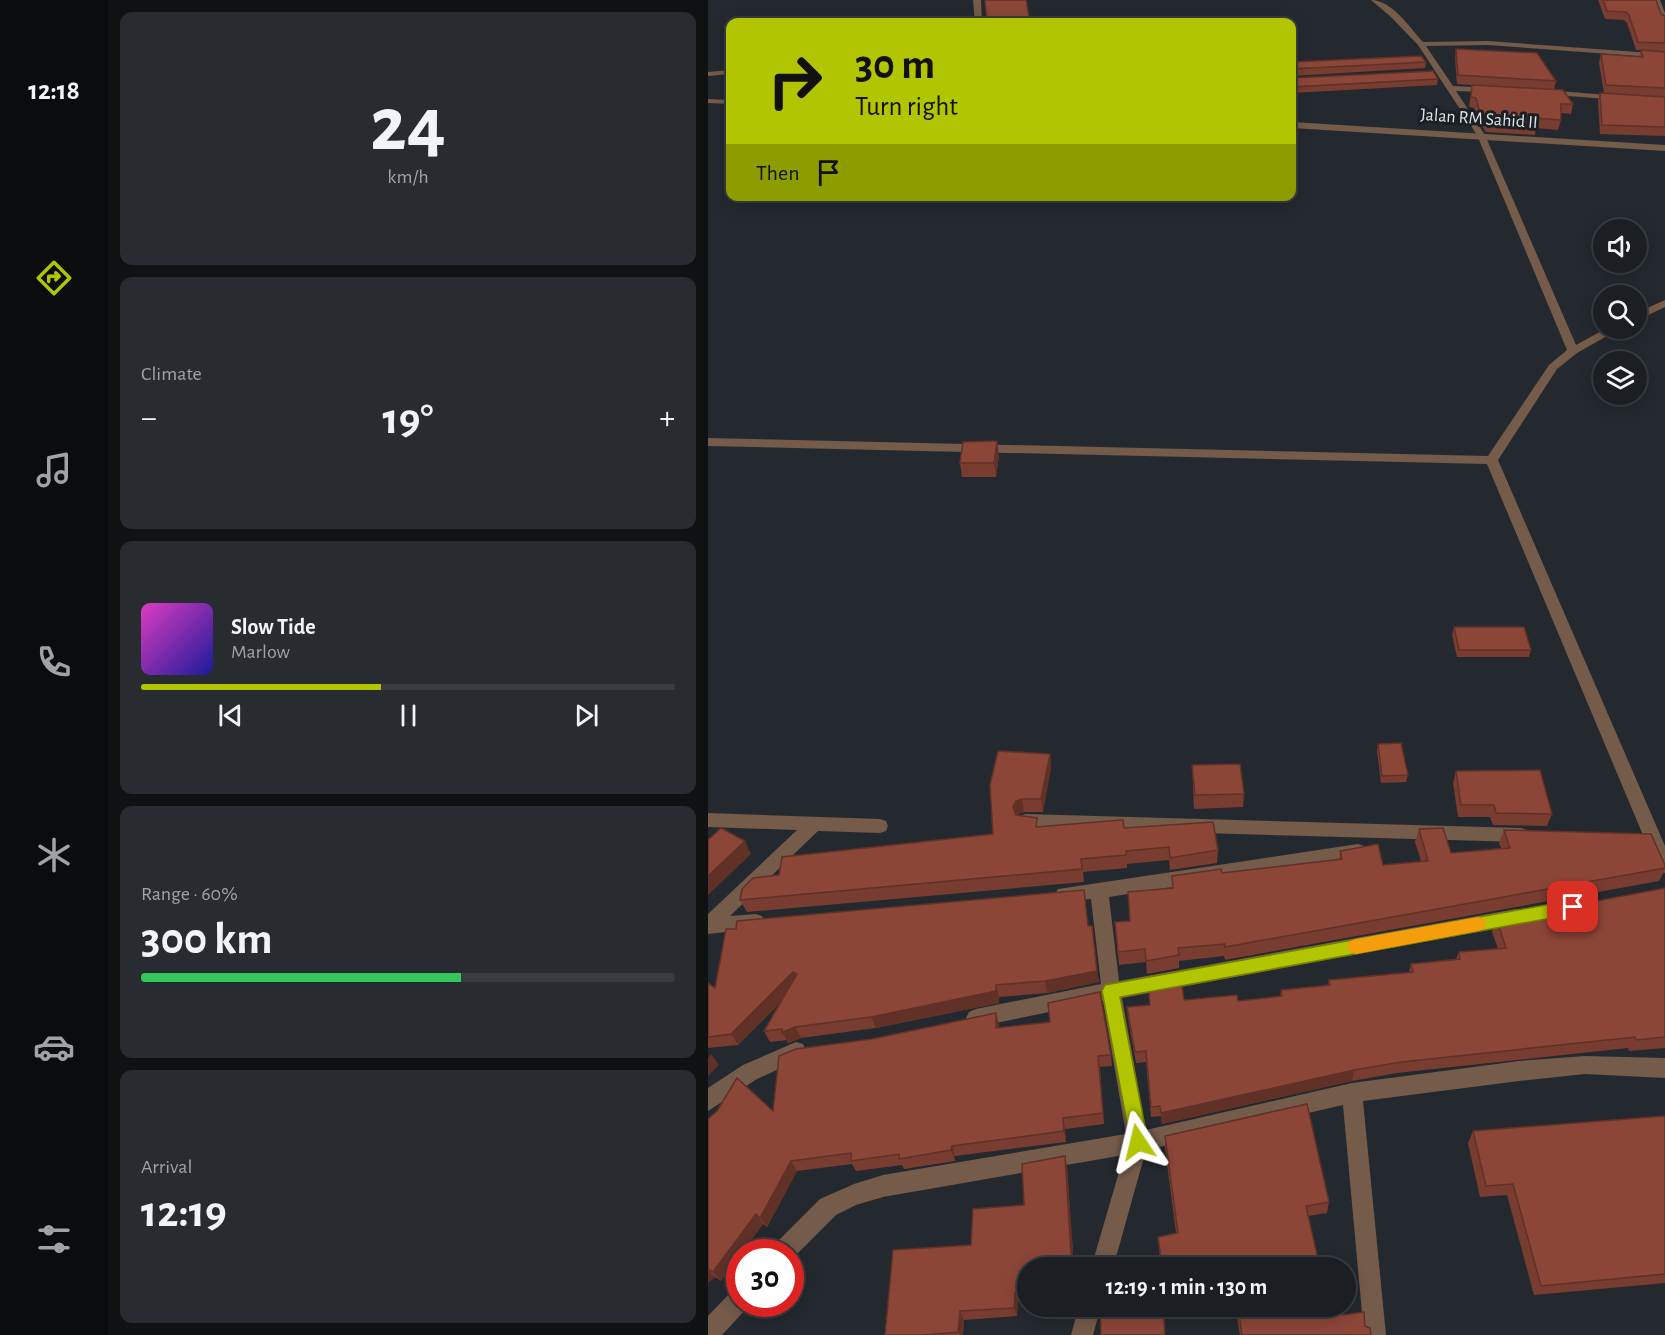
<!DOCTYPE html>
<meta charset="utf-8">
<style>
:root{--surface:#1b1f23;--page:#282c30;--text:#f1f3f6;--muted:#a0a2a6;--line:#393d41;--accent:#b1c500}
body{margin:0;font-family:"Alegreya Sans",sans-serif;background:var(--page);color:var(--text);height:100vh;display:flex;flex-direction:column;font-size:22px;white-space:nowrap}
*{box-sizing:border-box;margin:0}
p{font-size:20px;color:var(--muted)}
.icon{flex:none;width:33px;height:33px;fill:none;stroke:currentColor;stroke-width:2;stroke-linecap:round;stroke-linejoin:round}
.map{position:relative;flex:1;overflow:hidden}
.details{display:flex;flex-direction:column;gap:12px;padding:12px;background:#0f1113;width:600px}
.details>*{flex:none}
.banner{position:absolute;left:18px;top:18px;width:570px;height:183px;border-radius:12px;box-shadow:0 3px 15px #0003,0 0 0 2px var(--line);background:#b1c500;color:#111;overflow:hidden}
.buttons{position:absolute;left:885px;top:219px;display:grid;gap:12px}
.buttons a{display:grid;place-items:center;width:54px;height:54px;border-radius:50%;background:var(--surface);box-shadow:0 3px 15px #0003,0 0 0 2px var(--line);font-size:30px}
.speed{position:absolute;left:18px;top:1239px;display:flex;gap:12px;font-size:30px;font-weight:700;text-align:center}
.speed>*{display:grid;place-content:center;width:78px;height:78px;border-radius:50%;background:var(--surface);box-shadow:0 3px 15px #0003,0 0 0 2px var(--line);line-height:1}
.speed .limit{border:9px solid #d22;background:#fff;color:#111}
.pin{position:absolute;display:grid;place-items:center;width:51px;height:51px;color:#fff;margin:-26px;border-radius:12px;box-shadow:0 3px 9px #0006}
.me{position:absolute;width:66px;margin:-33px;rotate:350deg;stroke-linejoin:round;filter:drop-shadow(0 0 4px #0008)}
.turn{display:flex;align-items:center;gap:21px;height:126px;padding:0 30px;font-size:27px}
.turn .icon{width:78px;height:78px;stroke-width:2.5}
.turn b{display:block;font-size:42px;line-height:51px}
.then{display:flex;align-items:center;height:57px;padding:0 30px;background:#0003;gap:12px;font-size:22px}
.big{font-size:45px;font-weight:700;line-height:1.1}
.details .card{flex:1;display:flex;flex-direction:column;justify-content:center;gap:9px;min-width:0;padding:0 21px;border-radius:12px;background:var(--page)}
.details .dial{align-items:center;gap:0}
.dial b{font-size:78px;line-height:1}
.song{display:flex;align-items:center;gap:18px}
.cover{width:72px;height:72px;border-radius:9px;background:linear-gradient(135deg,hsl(310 70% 55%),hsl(240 70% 35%))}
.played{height:6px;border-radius:3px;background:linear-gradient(90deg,var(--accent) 45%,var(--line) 45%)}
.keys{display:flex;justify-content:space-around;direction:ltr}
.heat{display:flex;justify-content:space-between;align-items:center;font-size:33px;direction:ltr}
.charge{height:9px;border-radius:4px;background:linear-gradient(90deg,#34c759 60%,var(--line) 0)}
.trip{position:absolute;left:309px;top:1257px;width:339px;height:60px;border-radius:30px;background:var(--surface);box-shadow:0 3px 15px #0003,0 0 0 2px var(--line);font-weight:700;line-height:60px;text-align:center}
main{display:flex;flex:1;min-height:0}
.tab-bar{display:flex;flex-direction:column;width:108px;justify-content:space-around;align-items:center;background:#0b0c0e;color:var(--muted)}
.tab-bar .icon{width:42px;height:42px}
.tab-bar .active{color:var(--accent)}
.tab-bar b{font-size:27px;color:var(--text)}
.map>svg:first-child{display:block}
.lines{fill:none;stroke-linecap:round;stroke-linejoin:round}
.service{fill:#755b49;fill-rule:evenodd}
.minor{fill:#755b49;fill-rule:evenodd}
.tertiary{fill:#755b49;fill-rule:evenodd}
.wall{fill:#783c30}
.shaded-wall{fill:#613127}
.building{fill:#8b4638;stroke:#613127;stroke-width:1.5}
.route{fill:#b1c500;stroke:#738000;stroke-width:1.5}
.slow{fill:#f59e0b}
.labels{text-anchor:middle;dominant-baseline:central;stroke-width:6;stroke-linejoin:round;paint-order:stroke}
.far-street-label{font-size:18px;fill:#dee2e6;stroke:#1b2025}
</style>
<main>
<nav class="tab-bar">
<b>12:18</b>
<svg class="icon active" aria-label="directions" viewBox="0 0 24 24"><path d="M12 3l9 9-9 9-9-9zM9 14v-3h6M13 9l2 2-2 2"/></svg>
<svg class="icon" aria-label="music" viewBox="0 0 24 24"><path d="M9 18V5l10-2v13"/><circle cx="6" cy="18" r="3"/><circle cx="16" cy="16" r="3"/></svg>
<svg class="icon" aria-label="phone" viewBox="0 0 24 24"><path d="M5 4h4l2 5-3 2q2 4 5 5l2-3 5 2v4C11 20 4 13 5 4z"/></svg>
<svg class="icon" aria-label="climate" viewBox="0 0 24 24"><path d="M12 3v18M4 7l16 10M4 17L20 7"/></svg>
<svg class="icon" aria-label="car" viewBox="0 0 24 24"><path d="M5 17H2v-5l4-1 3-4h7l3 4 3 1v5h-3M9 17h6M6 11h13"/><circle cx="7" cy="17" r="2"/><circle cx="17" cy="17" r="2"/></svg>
<svg class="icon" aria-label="filters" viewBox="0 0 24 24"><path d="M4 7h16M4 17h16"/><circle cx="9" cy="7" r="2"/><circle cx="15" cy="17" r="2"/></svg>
</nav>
<section class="details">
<div class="card dial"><b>24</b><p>km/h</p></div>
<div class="card"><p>Climate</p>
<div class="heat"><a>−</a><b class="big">19°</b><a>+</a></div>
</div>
<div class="card">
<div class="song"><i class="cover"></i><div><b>Slow Tide</b><p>Marlow</p></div></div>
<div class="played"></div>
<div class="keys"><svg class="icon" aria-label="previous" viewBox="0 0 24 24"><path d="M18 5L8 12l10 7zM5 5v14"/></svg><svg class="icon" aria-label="pause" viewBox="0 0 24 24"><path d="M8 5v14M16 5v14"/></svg><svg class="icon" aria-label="next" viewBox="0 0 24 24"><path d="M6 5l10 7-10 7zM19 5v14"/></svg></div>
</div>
<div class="card"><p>Range · 60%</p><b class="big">300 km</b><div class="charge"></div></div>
<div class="card"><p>Arrival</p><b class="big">12:19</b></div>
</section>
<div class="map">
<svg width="957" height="1335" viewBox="0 0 957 1335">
<rect width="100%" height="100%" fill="#24292f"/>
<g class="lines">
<path class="service" d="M22,70v4l-22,2v-4z"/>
<g class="minor">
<path d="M265,0h8l1,22h-7z"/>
<path d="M663,0c21,0 39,28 52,42l65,-1 177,13v4l-177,-13 -62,1 27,40 38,2 4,2 -4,2 -35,-1 29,44 91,210 31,-17h14l-44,25 -20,16 -59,91 167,386v27l-6,-2 -3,-5 -169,-402 -779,-18v-8l780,18 61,-91 18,-15 -90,-215 -59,-90 -27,-28z"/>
<path d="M944,0h8l5,13v10l-4,-2z"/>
<path d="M837,90l75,6 4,2 -4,2 -78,-6 -1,-2z"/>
<path d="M957,300v7l-29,14v-8z"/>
<path d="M0,813l172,6 6,2 2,5 -2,5 -6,2 -62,-2 -88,85 26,-2 6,2 3,6 -3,6 -54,6v-20l89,-84 -89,-3z"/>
<path d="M317,814l496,14 6,2 2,5 -2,5 -6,2 -496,-14 -6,-2 -2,-5 2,-5z"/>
<path d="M650,844l6,2 3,5 -3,5 -6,2 -249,39 10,84 397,-72 6,2 3,6 -3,6 -6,2 -394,73 24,132 206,-47 167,-22 66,-5 80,2v20l-80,-4 -66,7 -156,20 23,234h-22l-21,-230 -197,45 -33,118h-22l33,-113 -241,42 -27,8 -20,10 -45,45 -1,-8h-18l3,-8 45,-45 34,-15 29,-9 243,-41 -23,-133 -127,26 -7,-3 -3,-6 3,-6 7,-3 125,-25 -10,-85 -27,3 -6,-3 -3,-5 3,-5z"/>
<path d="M88,1042l7,2 3,7 -3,7 -46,21 -49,32v-23l3,-2 32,-21z"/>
<path d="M32,1288v16h9l-1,3 -26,28h-14v-19l24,-25z"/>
<path d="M371,1306h22l-8,29h-22z"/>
</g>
<g class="tertiary">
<path d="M0,99l22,1v4l-22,-1z"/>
<path d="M584,122l373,23v6l-373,-23z"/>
</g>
</g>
<g class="wall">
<path d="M890,0h58l5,14 4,2v36l-29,-2 -9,-27 -3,-3 -19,-1z"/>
<path d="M748,49l100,32 -2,8 19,15 -2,10 -10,-1v7l-3,10 -22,-2 -1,7 -49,-3 -9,-13 -3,-11 -5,-1 3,-22 -15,-1 -2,-26z"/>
<path d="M933,50l24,2v84l-65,-2 -2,-33 2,-8h4l-5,-30 2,-9 38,3z"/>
<path d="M584,62h134l-1,6 -133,8v1z"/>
<path d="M584,77l1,1 145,1 -1,6 -145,8z"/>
<path d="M291,455l-3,22h-34l-2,-14z"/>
<path d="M746,627l77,23 -2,7h-72l-5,-22z"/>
<path d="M670,744l30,31 -2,7 -25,1 -4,-32z"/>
<path d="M342,754l1,13 -8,45h-19l-6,2 -1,1 22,12 85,1 94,22 -1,13 -47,7 -1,-10 -42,4v4l-44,4 1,10 -337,30 -7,-12 39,-25 214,-41z"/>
<path d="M484,765l52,29 -1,13 -49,2z"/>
<path d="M748,771l96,43 -5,12 -54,-1 -3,-8h-32l-5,-34z"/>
<path d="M711,829l32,24 50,-5 -2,-5 5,-13 161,35v5l-6,11 -434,79 -1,-4 -45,5v7l-32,6 -1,-12 -27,3 -4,-43 15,-1 42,-33v-12l50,-3 117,-13 1,-9 43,14 38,-4 -6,-19z"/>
<path d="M957,888v160l-36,3 -1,-3 -231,25 -45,8 -190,43 -1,-8 -10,1 -5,-55 -10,1 -8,-44 -1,-12 23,-2 -2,-21 36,16 54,1 42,-4 1,-7 47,-5 1,-5 80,-8 2,-8 45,-5 3,-7 39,-3 -6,-17 5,-12z"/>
<path d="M380,926l11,56 -52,11 -48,4v6l-123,25 -75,10 -13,5 -1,-3 -17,2 -6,-11 17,-29 -43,43 -30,3v-65l7,5 11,-59z"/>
<path d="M288,1013l3,14 112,28 1,11 -12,1 4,57 -39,5 1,13 -111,14v5l-51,8 -2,-4 -46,6 -4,-7 -55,7 -30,56 -4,-3 -42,57 -6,-4 -7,6v-164l65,-8 99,-72z"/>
<path d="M957,1116v167l-131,12 -27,-100 -27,2 -12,-54 5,-12z"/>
<path d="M457,1136l164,66 -2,11 -19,3 12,52h-159l-3,-31 18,-4 -11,-85z"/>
<path d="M357,1156l2,11 7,101h-46v33l-10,1 -1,14 -53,4 -1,15h-78l86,-90 53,-40z"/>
<path d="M527,1306h101v2l7,7 22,11 6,9h-131z"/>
</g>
<g class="shaded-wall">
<path d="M289,441l2,14 -3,22 -2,-14z"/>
<path d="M342,754l1,13 -8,45 -2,-13z"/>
<path d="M314,799l2,13 -6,2 -3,6 -2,-13 3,-6z"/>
<path d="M37,841l6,13 -43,41v-19z"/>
<path d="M389,971l2,11 -52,11 -2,-12z"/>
<path d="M85,972l6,11 -61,62 -7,-11z"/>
<path d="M288,985l3,12v6l-123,25 -5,-11z"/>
<path d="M288,1013l3,12v14l-3,-11z"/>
<path d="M87,1027l6,11 -13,5 -6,-11z"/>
<path d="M3,1054l8,11 -11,11v-18z"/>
<path d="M646,1070l-2,11 -190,43 -1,-11z"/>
<path d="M355,1118l2,11 1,13 -2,-11z"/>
<path d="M244,1146l3,10v5l-4,-11z"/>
<path d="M357,1156l2,11 7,101h-2z"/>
<path d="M83,1161l6,10 -30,56 -7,-9z"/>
<path d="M48,1214l7,10 -21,28h-2v4l-19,25 -8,-9z"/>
<path d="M0,1270l7,7 -7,6z"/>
<path d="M307,1293l3,9 -1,14 -3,-8z"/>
<path d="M252,1311l4,9 -1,15h-3l-2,-3z"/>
</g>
<g class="building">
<path d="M277,0h41l4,22h-43z"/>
<path d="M895,0h53l5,14 4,2v27l-27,-1 -9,-27 -3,-3 -19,-1z"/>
<path d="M748,49l81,4 19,28 -98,-6z"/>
<path d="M933,50l24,2v36l-59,-3 -5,-31 42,3z"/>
<path d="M713,56l5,6 -134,7v3v-10z"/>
<path d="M725,71l5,8 -146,8v-10l1,1z"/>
<path d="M764,85l91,5 10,14h-12v16l-26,-2 2,7 -50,-3 -8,-13 -3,-11 -5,-1z"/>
<path d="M892,93l65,4v30l-63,-2z"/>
<path d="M289,441l-3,22h-34l3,-21z"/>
<path d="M746,627h70l7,23h-72z"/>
<path d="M693,743l7,32 -26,1 -4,-32z"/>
<path d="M290,751l52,3 -9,45h-19l-6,2 -3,6 3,8 21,3 -1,9 85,-7h2l1,8 89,-6 5,28 -48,8 -1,-11 -43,4v4l-45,4 1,10 -342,31 2,-11 11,-11 26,-3 3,-18 211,-23 -3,-49z"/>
<path d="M532,764l4,30 -49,1 -3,-30z"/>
<path d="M832,770l12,44 -56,-1 -2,-8h-33l-5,-34z"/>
<path d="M13,828l24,13 -37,35v-36z"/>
<path d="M735,828l8,25 59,-5 -6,-18 147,4 14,31v3l-440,79v-3l-47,4 1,7 -33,6 -1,-12 -27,3 -3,-30 15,-1 -2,-29 45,-4 -1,-12 49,-7 1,4 120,-14 -2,-8 38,-7 5,21 45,-4 -9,-32z"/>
<path d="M957,888v149l-29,3 -1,-3 -234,25 -47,8 -193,43 -1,-7 -9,1 -5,-56 -11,1 -8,-45 23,-2 -2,-21 33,-6 3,22 53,-5 1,6 44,-5 -1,-6 49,-5 -1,-5 84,-8 -2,-8 49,-5 -1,-7 47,-4 -9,-28z"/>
<path d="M376,890l4,36h4l5,45 -52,10 -49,4v6l-125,26 -76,10 -13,5v-3l-18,2 33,-57 -4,-2 -62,62 -23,3v-54l7,5 11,-59h10l1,-8z"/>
<path d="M392,992l11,63 -13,1 5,57 -40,5 1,13 -112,15 -1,4 -52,9v-5l-48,7v-8l-60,8 -31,57 -4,-4 -43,58 -5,-3v-150l9,-8 20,-33 36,33 6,-55 17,-7 76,-10 124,-26v15l54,-6 -2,-19z"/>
<path d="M599,1104l22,98 -23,4 14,62h-89v-1l-5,1h-64l-4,-31 20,-4 -13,-97z"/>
<path d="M957,1116v158l-124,12 -28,-102 -27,2 -13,-55z"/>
<path d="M357,1156l7,112h-44v24l-13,1 -1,15 -54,3 -2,21 -34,3h-39l8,-85 78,-5 2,-36 51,-4 -2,-41z"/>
<path d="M392,1306h63l2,29h-64z"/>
<path d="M530,1306h98v2h6l1,7 21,-3 1,14 5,2 1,7h-129z"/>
</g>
<path class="route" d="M865,900l5,2 3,5 -3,5 -5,2 -453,83 28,145 -3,7 -7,3 -6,-3 -30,-158 3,-6z"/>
<path class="slow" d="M770,917l6,2 2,5 -2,5 -6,2 -122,23 -6,-2 -3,-6 3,-5 6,-2z"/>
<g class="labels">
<g class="far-street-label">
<text transform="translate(771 119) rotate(4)">Jalan RM Sahid II</text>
</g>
</g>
</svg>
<div class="buttons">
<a><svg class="icon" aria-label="sound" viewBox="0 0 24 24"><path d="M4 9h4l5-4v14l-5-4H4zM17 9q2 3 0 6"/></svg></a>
<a><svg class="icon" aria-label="search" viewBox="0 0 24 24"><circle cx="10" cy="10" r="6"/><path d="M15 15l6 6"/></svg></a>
<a><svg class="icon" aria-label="layers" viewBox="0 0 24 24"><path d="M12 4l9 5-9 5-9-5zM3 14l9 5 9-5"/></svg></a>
</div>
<div class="speed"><div class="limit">30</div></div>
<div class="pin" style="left:865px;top:907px;background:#d93025"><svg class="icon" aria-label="arrive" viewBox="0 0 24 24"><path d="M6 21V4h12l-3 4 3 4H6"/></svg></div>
<svg class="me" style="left:430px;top:1142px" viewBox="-20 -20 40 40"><path d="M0-17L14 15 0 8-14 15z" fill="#b1c500" stroke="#fff" stroke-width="4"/></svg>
<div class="trip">12:19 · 1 min · 130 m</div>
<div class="banner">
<div class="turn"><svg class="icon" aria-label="right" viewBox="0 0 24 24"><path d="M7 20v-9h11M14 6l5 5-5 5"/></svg><div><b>30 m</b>Turn right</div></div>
<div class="then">Then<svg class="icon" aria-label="arrive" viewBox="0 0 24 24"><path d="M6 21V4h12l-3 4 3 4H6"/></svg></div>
</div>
</div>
</main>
